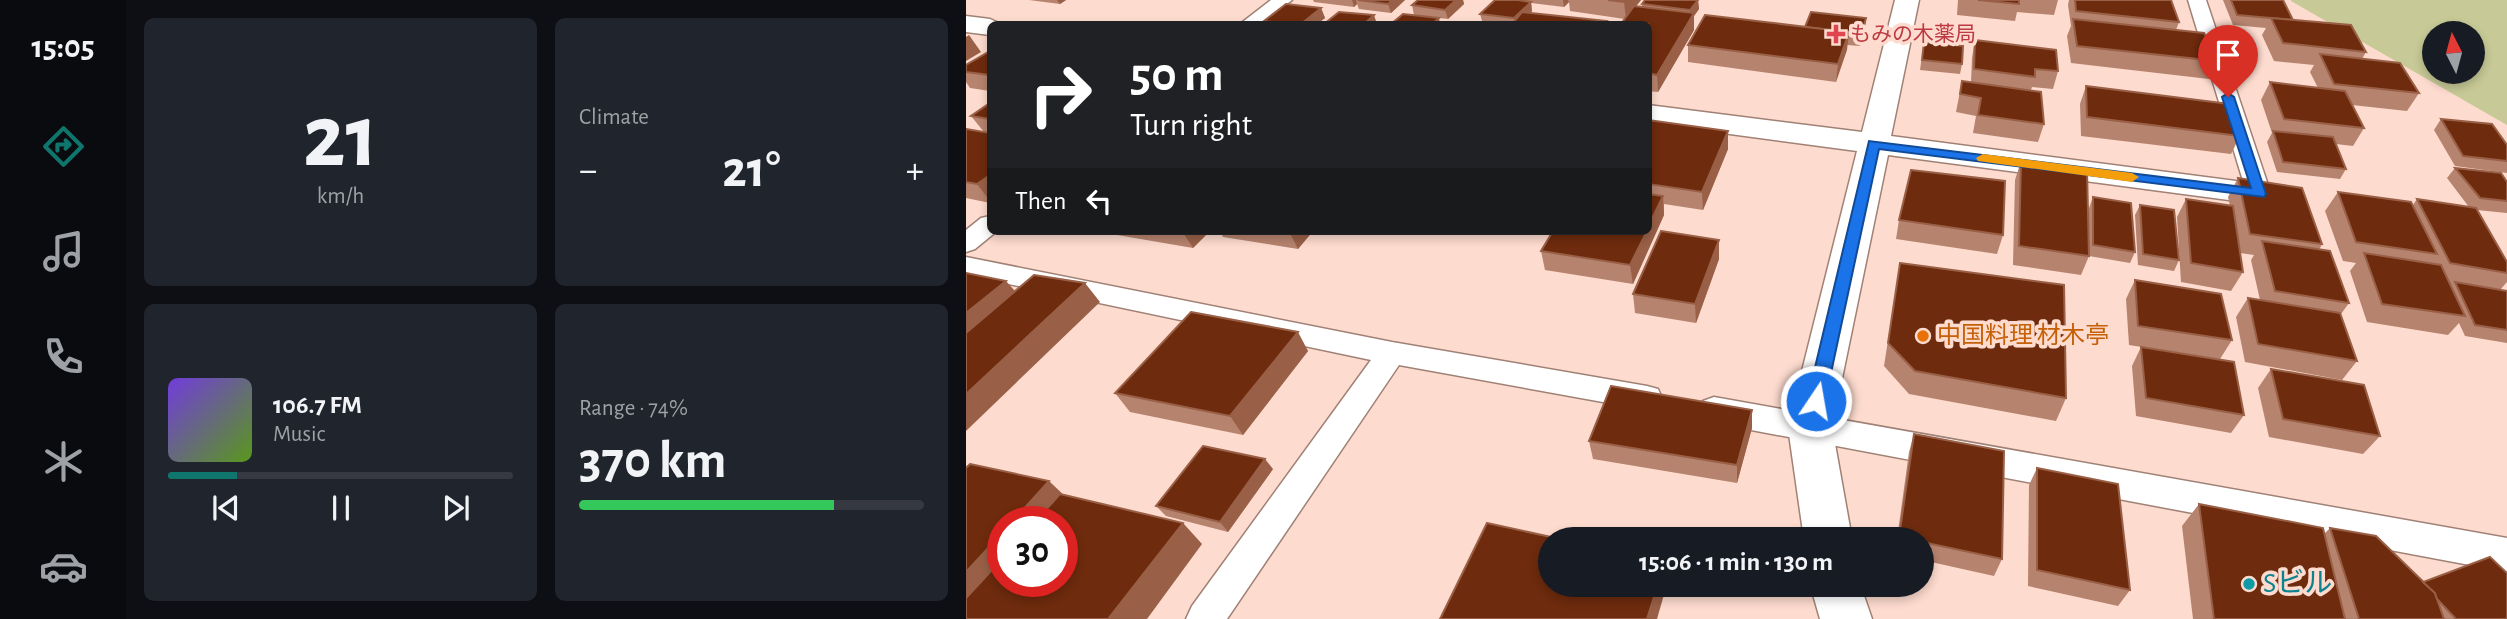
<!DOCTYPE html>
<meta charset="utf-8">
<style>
:root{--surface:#171b24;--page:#20242c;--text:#f1f3f6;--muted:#9ea1a6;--line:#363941;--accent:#0f766e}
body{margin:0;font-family:"Alegreya Sans","Noto Sans JP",sans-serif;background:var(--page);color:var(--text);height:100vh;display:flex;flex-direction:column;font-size:26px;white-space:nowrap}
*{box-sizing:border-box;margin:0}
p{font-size:23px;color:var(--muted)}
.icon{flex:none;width:38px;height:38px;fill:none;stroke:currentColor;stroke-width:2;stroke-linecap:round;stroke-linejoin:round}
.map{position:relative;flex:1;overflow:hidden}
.details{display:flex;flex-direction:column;gap:18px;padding:18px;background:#0d0f14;width:840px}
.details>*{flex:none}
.banner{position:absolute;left:21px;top:21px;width:665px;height:214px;border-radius:10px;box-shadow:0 4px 10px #0003;background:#202124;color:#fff;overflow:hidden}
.needle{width:46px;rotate:354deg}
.tools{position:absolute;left:1456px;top:21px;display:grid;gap:14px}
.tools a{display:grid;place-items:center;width:63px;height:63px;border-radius:50%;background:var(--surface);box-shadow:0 4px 10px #0003;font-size:35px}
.speed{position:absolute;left:21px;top:506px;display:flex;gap:14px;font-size:35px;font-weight:700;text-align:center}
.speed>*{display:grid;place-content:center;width:91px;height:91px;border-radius:50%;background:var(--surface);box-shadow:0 4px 10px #0003;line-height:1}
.speed .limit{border:10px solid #d22;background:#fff;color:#111}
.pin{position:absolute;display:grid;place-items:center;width:60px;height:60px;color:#fff;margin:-72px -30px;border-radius:50% 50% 50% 0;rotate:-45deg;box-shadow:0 0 7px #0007}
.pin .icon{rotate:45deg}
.me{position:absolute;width:77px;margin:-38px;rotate:12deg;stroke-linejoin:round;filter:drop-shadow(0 0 5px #0008)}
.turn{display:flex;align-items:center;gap:24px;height:147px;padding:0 28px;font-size:32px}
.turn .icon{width:91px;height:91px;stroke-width:2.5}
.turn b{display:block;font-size:49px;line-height:60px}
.then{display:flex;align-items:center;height:66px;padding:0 28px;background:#0003;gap:14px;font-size:26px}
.big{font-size:52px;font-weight:600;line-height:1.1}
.details .card{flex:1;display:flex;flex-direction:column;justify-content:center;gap:10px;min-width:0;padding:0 24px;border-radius:10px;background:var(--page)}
.details .dial{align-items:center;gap:0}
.dial b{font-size:91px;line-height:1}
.song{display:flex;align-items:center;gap:21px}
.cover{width:84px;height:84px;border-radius:10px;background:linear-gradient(135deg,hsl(260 70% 55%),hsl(90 70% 35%))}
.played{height:7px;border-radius:4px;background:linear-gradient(90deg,var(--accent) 20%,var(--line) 20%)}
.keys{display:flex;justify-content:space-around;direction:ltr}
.heat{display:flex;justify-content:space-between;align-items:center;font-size:38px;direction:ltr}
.charge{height:10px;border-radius:5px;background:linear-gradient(90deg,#34c759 74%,var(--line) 0)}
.details .tiles{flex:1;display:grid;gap:18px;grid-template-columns:repeat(2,1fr)}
.trip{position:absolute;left:572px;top:527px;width:396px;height:70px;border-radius:35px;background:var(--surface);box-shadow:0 4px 10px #0003;font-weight:600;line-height:70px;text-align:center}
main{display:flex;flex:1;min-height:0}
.dock{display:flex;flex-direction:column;width:126px;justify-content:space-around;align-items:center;background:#090b0e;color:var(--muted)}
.dock .icon{width:49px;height:49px}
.dock .active{color:var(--accent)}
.dock b{font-size:32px;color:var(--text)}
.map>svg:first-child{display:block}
.green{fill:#c7ca96;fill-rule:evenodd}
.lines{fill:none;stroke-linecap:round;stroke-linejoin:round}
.lane-casing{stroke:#a08175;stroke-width:3}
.street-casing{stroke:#a08175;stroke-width:3}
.lane{fill:#fff;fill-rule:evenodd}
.street{fill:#fff;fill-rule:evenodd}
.wall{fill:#b6836e}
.shaded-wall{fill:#996047}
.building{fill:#6e2b0d;stroke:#996047;stroke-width:2}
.route{fill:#1a73e8;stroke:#114b97;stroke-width:2}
.slow{fill:#f59e0b}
.health-dot{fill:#e0444e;stroke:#fddbce;stroke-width:2.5}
.food-dot{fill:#e8710a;stroke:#fddbce;stroke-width:2.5}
.culture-dot{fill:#0f9aa8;stroke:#fddbce;stroke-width:2.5}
.labels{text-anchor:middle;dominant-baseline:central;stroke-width:7;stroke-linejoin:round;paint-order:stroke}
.far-health-label{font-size:21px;fill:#be3a42;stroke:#fddbce;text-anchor:start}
.food-label{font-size:24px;fill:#c56008;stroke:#fddbce;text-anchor:start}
.near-culture-label{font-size:28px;fill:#0d838f;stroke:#fddbce;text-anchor:start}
</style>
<main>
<nav class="dock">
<b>15:05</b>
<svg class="icon active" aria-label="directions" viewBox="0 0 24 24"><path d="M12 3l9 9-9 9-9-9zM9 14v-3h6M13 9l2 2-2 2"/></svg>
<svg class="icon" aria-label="music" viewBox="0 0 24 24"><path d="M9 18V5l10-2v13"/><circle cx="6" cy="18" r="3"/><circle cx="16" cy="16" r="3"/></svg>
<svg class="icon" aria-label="phone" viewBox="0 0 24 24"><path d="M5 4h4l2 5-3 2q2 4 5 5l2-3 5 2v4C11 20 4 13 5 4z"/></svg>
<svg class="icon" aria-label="climate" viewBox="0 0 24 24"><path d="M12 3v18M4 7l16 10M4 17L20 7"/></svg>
<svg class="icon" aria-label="car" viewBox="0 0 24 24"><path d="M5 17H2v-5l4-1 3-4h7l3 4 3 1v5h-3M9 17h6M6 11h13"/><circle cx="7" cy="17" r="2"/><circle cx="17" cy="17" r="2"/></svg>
</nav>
<section class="details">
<div class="tiles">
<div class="card dial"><b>21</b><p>km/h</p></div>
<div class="card"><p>Climate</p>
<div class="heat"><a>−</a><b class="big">21°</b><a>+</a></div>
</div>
<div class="card">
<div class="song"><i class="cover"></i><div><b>106.7 FM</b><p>Music</p></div></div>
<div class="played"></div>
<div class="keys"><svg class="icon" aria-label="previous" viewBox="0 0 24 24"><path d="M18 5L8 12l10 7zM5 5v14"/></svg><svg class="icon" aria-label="pause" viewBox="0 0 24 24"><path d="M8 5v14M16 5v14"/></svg><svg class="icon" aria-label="next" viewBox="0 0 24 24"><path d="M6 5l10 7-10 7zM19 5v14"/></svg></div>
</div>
<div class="card"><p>Range · 74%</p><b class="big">370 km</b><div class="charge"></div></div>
</div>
</section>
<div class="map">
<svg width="1541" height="619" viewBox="0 0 1541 619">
<rect width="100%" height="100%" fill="#fddbce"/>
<path class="green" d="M1541,0v125l-216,-124v-1zM1468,33h39v39h-39z"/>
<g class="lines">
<defs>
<g id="lane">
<path d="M305,0h21l-31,24h-21z"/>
<path d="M1222,0h18l65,194 -3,5 -9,3 -9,-3 -3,-5z"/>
<path d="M24,216v15h7l-22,18 -9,3v-22l15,-12z"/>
<path d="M0,257l426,85 255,44 11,3 4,9 -4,9 -11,3 -248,-45 -172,254h-41l6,-13 179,-246 -405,-85z"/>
<path d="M748,397l793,141v34l-793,-149 -11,-4 -5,-9 5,-9z"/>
</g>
<g id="street">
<path d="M929,0h24l-28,136 368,48 12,3 5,7 -5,7 -12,3 -371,-49 -56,272 20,112h-48l-16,-112 69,-276 -209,-28v-18l214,27z"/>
<path d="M0,16l24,3 11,5h-11v11l-24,-3z"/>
<path d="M844,584h50l12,35h-52z"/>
</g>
</defs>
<use href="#lane" class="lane-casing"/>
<use href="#street" class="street-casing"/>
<use href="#lane" class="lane"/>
<use href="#street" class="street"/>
</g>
<g class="wall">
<path d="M63,0h37l-6,4z"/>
<path d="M347,0h92l-14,13 -32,-4 -2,-5 -3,3 -40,-5z"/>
<path d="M452,0h45l1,4 -16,15 -34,-4 -2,-10z"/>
<path d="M529,0h146l-5,6 6,1v-3l56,-4 1,9 -5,7v14l-36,62 -10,-1v-67l-23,-5 -55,-8 -1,-9 -5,5 -33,-4 1,8 -1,2 76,11h-124l-3,-10z"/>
<path d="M992,0h100l-4,15 -37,-3 -2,9 -58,-6z"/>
<path d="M1103,0h102l8,22 -3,8 41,31 -8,18 -138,-16 -4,-27 4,-10 -3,-21z"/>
<path d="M1257,0h60l10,20 73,32 -4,7 57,34 -12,18 -55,-6 12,23 -11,18 -17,-2 10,25 -6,10 -63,-7 -10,-30 5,-9 -11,-33 9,-18 48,6 -8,-16 4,-7 -40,-4 -12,-26 4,-7 -33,-3z"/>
<path d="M355,8l4,10 -8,6h-52l-1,-3z"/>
<path d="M900,18l-1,10 -5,18 -13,-1 -11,37 -148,-20v-17z"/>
<path d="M1009,40l83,31 -5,18 -21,-2 -1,3 13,34 -6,18 -65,-9 3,-17 -20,-4 6,-31 9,1 1,-24z"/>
<path d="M958,42l38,22 -2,10 -40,-4z"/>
<path d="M24,51v40l-20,-3 -4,-6v-17z"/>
<path d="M1120,86l154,50 -9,18 -150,-18 -1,-32z"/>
<path d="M24,103v100l-24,-5v-69l18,3 -13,-16z"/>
<path d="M1475,119l66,26v28l-52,-7 -21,-36z"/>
<path d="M682,120l80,11v18l-25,61 -39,-6v11l-31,69 -88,-14 -4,-19 107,-20z"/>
<path d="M1055,161l68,94v-47l4,-11 42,55 -5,11 -41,-7 -8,19 -68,-10 2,-85z"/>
<path d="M1489,168l52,14v31l-30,-3 30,52v20l-7,8 7,1v52l-42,-7 -6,-13 -11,12 -81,-13 -17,-51 6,-8 -13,-2 -18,-50 13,-19 75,13 4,-6 52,8 -22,-29z"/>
<path d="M1272,178l84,66 -3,6 30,53 -8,11 16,47 -15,19 -97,-18 -9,-45 12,-19 12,2 -9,-40 3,-5 -14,-2 3,19 -12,19 -50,-9 -4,-65 9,-18 44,7 -2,-9z"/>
<path d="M1174,205l39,55 -5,11 -36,-6 -3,-50z"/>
<path d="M933,220l104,15 -6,19 -101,-15z"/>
<path d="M148,231h96l-17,17 -76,-13z"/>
<path d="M254,231h93l-15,18 -75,-12z"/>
<path d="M753,240v19l-23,64 -61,-10 -2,-19z"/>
<path d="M934,263l166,135 -10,23 -147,-27 -25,-28z"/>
<path d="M1169,280l97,60 -12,19 -91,-14 -3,-46z"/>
<path d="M1175,347l103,68 -13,18 -95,-17 -4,-50z"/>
<path d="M342,351l-65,84 -113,-23 -15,-19z"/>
<path d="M1305,369l109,67 -17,18 -94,-17 -11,-49z"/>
<path d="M786,410v18l-15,55 -144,-24 -4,-18z"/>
<path d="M948,434l88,125 -8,17 -72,-16v-21h-25l12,-87z"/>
<path d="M1071,468l93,122 -12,16 -90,-20 1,-101z"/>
<path d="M307,469l-45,63 -62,-16 -10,-10z"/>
<path d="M1233,504l125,30 6,-6 93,54 84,37h-314l-11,-93z"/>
</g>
<g class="shaded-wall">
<path d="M91,0h9l-6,4z"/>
<path d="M386,0h4l1,4 -3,3z"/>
<path d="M426,0h13l-14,13 -3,-9z"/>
<path d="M490,0h7l1,4 -16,15 -3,-9z"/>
<path d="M597,0h5l1,2 -5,5z"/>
<path d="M660,0h15l-15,19 -2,-17z"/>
<path d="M732,0l1,9 -5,7v14l-36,62 -1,-17 34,-57 -1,-8z"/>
<path d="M565,2l1,9 -12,13h-4l-2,-6z"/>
<path d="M355,8l4,10 -8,6h-16z"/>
<path d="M408,15l3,9h-13z"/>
<path d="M473,18l1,6h-8z"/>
<path d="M900,18l-1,10 -5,18 1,-10z"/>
<path d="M883,32l-2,18 -11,32 2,-18z"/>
<path d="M3,35l12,17 -15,9v-24z"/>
<path d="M762,131v18l-25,61 -1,-18z"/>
<path d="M24,175v26l-13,-17z"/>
<path d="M697,196l1,19 -31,69 -3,-19 17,-34h1v-4z"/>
<path d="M216,231h28l-17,17z"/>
<path d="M323,231h24l-15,18z"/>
<path d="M753,240v19l-23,64 -1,-19z"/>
<path d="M40,281l17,19 -57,47v-34z"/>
<path d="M119,283l15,19 -134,129v-37z"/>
<path d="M332,332l10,19 -65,84 -13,-19z"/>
<path d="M786,410v18l-15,55v-18z"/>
<path d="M299,459l8,10 -45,63 -8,-10z"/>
<path d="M83,481l19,18 -20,23h-36z"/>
<path d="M217,523l19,21 -55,75h-39z"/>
<path d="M37,532v41l-37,42v-43z"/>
<path d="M692,584h9l-10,35h-10z"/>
</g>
<g class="building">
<path d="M392,0h34l-4,4z"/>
<path d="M452,0h38l-11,10 -33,-5z"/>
<path d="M529,0h23l13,2 -17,16 -34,-4z"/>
<path d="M642,0h18l-2,2z"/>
<path d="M679,0h53l-8,10 -48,-6z"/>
<path d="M1012,0h41v4z"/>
<path d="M1109,0h96l8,22 -103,-11z"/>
<path d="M1265,0h52l10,20 -56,-5z"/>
<path d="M320,4l35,4 -20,16h-10l-27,-3z"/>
<path d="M668,6l60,7 -37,62 -9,-2v-49h-27z"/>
<path d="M373,12l35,3 -10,9h-40z"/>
<path d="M556,12l85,9 -2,3h-93z"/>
<path d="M845,12l55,6 -5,18 -13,-1 1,-3 -44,-5z"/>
<path d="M437,14l36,4 -7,6h-41z"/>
<path d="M739,15l144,17 -11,32 -150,-19z"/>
<path d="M1305,18l80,7 15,27 -83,-9z"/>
<path d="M1107,19l131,14 13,28 -140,-15z"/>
<path d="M502,23l17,1h-18z"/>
<path d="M1009,40l81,10 2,21 -23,-2v8l-61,-8z"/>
<path d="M958,42l39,4 -1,18 -40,-4z"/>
<path d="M24,51v24l-24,-3v-7z"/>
<path d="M1354,54l80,9 19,30 -85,-9z"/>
<path d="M996,81l79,11 3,32 -66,-9 3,-17 -21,-4z"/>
<path d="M1304,82l75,9 19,37 -80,-9z"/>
<path d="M1120,86l143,18 11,32 -153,-19z"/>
<path d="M24,103v16l-19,-3z"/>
<path d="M1475,119l51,5 15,21v16l-44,-5z"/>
<path d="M682,120l80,11 -26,61 -54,-8z"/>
<path d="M0,129l24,4v42l-13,9 -11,-2z"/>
<path d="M1307,131l60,6 13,32 -63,-7z"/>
<path d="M1055,161l66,9 2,86 -70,-10z"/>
<path d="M1489,168l46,5 6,9v19l-27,-3z"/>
<path d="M945,170l94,11 -2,54 -104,-15z"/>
<path d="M1272,178l64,10 20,56 -72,-10z"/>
<path d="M1372,192l73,10 26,52 -81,-12z"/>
<path d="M682,194l15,2 -15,31z"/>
<path d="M1127,197l38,6 4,49 -42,-7z"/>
<path d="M1220,199l47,7 10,66 -52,-9z"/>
<path d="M1451,199l59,9 31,54v11l-57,-10z"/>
<path d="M1174,205l34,5 5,50 -36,-6z"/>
<path d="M587,231h94l-17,34 -89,-14z"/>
<path d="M695,231l58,9 -24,64 -62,-10z"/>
<path d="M1296,241l68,10 19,52 -74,-12z"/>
<path d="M1398,253l77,12 24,51 -83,-12z"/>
<path d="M934,263l164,22 2,113 -151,-27 -27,-28z"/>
<path d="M0,273l40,8 -40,32z"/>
<path d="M68,275l51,8 -119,111v-61z"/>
<path d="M1169,280l86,14 11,46 -94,-14z"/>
<path d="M1489,282l52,9v39l-32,-5z"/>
<path d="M1282,298l92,15 17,48 -99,-17z"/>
<path d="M225,312l107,20 -68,84 -115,-23z"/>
<path d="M1175,347l93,15 10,53 -98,-17z"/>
<path d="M1305,369l93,16 16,51 -97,-17z"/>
<path d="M645,386l141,24 -15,55 -148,-24z"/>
<path d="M948,434l90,17 -2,108 -80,-17v-3h-15l-8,-2z"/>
<path d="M237,446l62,13 -45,63 -64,-16z"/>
<path d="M4,464l79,17 -37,41h-9v10l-37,40v-104z"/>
<path d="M1071,468l81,16 12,106 -93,-20z"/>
<path d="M94,494l123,29 -75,96h-142v-21l37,-40v23h59v-59h-27z"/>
<path d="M1233,504l124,24 22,91h-131z"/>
<path d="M521,523l73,16h-10v45h108l-11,35h-207z"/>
<path d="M1364,528l46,8 59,57 9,26h-85z"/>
<path d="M1524,557l17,16v46h-51l-19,-20 -2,-6 -12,-11z"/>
</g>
<path class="route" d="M1262,93l6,4 32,97 -2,3 -385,-48 -54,252 -3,5h-12l-3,-5 62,-260 382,47 -29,-91z"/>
<path class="slow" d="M1017,154l149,19 7,4 -7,5 -154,-21 -2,-3z"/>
<path class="health-dot" d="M866.5 23.5h7v7h7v7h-7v7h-7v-7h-7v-7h7z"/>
<circle class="food-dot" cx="957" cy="336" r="7"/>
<circle class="culture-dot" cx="1283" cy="584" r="7"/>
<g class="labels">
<g class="far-health-label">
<text x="884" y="34">もみの木薬局</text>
</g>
<g class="food-label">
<text x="971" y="336">中国料理 材木亭</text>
</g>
<g class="near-culture-label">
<text x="1297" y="584">Sビル</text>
</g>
</g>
</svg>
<div class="tools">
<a><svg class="needle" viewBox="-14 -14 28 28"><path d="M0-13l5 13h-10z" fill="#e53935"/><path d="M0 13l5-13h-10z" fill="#9ea1a6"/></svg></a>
</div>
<div class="speed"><div class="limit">30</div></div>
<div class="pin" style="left:1262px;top:97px;background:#d93025"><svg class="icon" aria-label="arrive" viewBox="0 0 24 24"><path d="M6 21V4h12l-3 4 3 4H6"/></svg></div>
<svg class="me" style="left:850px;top:401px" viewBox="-20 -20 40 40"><circle r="17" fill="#1a73e8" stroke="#fff" stroke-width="3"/><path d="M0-11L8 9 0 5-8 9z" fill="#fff"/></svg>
<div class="trip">15:06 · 1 min · 130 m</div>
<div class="banner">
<div class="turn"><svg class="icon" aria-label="right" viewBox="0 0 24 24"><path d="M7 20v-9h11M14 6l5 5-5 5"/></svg><div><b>50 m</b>Turn right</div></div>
<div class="then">Then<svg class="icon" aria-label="left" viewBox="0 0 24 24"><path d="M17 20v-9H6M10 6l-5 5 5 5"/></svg></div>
</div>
</div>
</main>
